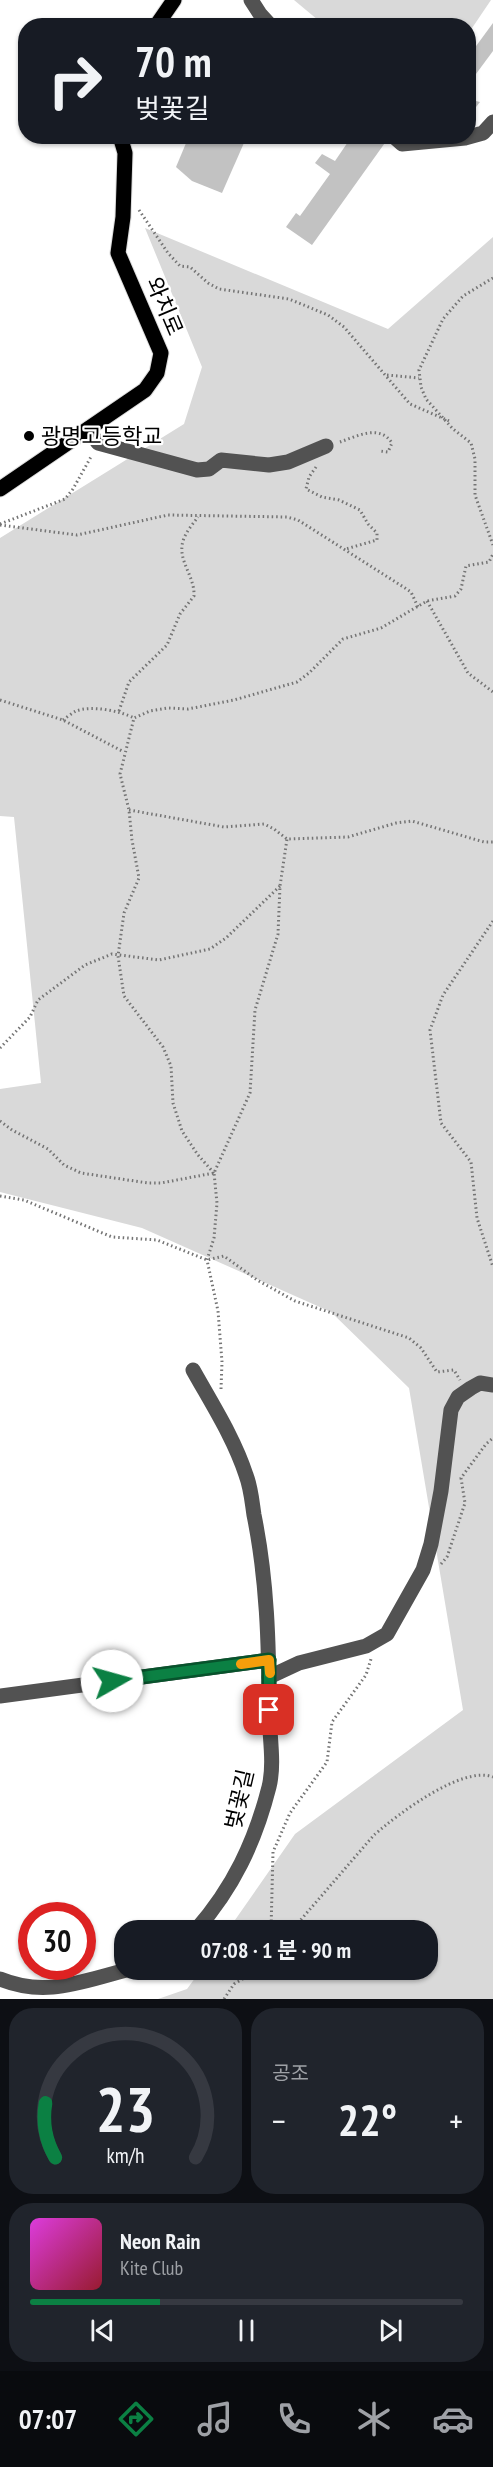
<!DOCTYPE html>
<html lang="ko">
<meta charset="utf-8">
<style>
:root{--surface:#171b24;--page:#20242c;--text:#f1f3f6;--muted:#9ea1a6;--line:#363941;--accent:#0b8043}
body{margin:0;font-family:"PT Sans Narrow","Noto Sans KR",sans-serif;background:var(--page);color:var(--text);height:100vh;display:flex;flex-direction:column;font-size:22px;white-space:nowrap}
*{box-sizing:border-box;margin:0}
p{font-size:20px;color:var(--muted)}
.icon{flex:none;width:33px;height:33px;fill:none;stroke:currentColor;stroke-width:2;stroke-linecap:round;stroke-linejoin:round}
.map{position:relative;height:1999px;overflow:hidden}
.panel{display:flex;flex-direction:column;gap:9px;padding:9px;background:#0d0f14;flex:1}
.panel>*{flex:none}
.top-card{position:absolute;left:18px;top:18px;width:458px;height:126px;border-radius:24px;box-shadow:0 2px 4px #0004;background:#171b24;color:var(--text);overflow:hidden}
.speed{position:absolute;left:18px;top:1902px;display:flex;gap:12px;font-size:30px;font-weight:700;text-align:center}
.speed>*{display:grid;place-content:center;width:78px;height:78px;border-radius:50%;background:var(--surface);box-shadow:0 2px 4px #0004;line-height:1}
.speed .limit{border:9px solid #d22;background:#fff;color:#111}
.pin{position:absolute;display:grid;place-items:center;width:51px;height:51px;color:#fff;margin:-26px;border-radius:12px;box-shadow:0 3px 9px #0006}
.me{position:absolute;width:66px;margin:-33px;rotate:83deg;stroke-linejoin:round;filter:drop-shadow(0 0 4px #0008)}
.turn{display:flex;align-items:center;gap:21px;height:126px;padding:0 18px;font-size:27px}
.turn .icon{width:78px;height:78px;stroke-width:2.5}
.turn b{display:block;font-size:42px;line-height:51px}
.big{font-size:45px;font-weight:700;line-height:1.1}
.panel .tile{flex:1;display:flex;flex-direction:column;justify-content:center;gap:9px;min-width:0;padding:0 21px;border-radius:24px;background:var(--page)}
.panel .dial{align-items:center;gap:0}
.dial svg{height:156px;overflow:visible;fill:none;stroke:var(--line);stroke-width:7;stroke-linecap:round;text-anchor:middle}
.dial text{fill:var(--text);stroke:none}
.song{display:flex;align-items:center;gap:18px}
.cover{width:72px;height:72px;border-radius:9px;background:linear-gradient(135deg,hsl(300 70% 55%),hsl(350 70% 35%))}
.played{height:6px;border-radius:3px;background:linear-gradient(90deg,var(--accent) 30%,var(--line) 30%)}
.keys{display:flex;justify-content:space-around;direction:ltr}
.heat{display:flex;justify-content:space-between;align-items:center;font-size:33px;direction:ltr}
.panel .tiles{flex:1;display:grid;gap:9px;grid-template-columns:1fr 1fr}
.tile:last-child{grid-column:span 2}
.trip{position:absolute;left:114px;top:1920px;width:324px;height:60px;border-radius:24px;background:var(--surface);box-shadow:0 2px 4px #0004;font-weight:700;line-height:60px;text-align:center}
.tab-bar{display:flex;height:96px;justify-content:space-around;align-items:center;background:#090b0e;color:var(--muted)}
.tab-bar .icon{width:42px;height:42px}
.tab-bar .current{color:var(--accent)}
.tab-bar b{font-size:27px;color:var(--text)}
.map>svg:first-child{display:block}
.green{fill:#d9d9d9}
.building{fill:#c2c2c2}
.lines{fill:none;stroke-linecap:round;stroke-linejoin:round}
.major-casing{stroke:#dbdbdb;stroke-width:17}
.path{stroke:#747474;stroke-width:3;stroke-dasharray:1.5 3;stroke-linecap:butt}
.minor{stroke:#525252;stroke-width:15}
.major{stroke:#000;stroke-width:15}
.route-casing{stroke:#07532c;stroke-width:15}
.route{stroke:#0b8043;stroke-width:10}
.slow{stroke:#f59e0b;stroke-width:10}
.poi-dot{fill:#000;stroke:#fff;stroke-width:2}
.labels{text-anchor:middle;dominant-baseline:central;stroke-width:4.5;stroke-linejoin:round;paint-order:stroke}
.street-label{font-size:22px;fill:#000;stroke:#fff}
.poi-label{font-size:22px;fill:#000;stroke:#fff;text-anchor:start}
</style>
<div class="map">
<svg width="493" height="1999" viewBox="0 0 493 1999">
<rect width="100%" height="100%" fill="#fff"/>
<g class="green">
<path d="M294,0h197l-23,34v-8l-144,-1z"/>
<path d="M145,228l243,101 105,-92v1762h-335l29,-10 14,-19h227v-40h-200l67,-96 168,-124 -54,-322 -78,-76 -189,-84 -142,-36v-103l41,-6 -27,-266 -14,-1v-278l184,-114 18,-57z"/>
</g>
<g class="building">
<path d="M493,23v28l-20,27 -5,-4v-17z"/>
<path d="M468,99l12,3 -12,15z"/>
<path d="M189,136h58l-25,57 -30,-12 -16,-14z"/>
<path d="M352,136h30l5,4 -75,105 -26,-18 10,-14 4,3 30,-42 -15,-11 7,-9 13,7z"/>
</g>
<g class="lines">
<defs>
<g id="major">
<path d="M156,26l18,-26"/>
<path d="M0,489l145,-99 12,-17 4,-20 -43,-100 5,-36 2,-64 -5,-17"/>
</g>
</defs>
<use href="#major" class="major-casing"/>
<g class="path">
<path d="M139,210l29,43 12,13 10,1 18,16 11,6 70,10 39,16 16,12 66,77 39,17"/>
<path d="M493,278l-30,18 -20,23 -24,51 2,17 5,12 27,30 18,14 4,16v36l18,50"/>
<path d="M387,375l32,3"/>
<path d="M340,442c17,-6 40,-18 52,1l-4,9 -8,-1"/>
<path d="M316,467l-7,10 -3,12 16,8 17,3 21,10 8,14 9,9v7l-31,9"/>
<path d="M0,524l65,-25 8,-10 19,-34"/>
<path d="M0,525l77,10 91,-20 119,2 11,3 107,68 6,4 7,15"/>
<path d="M427,601l41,72 25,19"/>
<path d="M0,700l63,20 61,32"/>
<path d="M119,711l10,-29 38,-37 13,-31 14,-18c1,-18 -14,-33 -12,-50 1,-11 10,-21 16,-29"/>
<path d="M63,720c4,-3 9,-7 13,-9 16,-6 44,0 58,7"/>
<path d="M129,810l95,17 40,-3 10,5 13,10 61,-2 48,-14 16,-2 72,21h9"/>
<path d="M493,921l-50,74 -13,35 11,93 30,39 6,56 16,49"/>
<path d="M0,1048l30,-31 8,-17 47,-35 27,-11 47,6 51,-11 16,-11 54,-52"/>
<path d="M0,1121l12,9 36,19 16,16 17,8 67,10h13l53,-10"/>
<path d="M214,1173l-16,-18 -16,-24 -9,-28 -2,-37 -8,-19 -39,-51 -6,-40 6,-43 15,-35 -7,-38 -3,-30 -9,-36 14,-56 16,-7 18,-3 20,1 46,-9 63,-18 12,-9 34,-34 38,-11 46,-27 28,-5 6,-7 5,-23 23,-4 4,-8"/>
<path d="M0,1196l24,4 88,37 45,3 50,20 17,-4 33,24 38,21 114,37 12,10 16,24 17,-2 6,10"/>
<path d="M221,1389l1,-27 -4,-51 -11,-51 7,-22 3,-35 -3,-30 36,-80 5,-83 23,-76 2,-48 7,-47"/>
<path d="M441,1564l6,-7 18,-54 -4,-25 25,-34 7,-6"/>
<path d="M271,1930l2,-78 17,-39 37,-51 5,-40 34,-47 5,-16"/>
<path d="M292,1930l82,-95c23,-20 88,-70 119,-58"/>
<path d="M224,1999l10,-15 24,-14"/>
</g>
<g class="minor">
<path d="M251,0l9,14 11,12"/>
<path d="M393,136l9,8 63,-6 18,-5 10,-11"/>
<path d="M88,429l10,14 99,27 12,-1 12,-9 48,5 19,-3 38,-16"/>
<path d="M193,1370c19,34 41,68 53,105 5,13 6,27 8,40 13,64 15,129 15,195 0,24 6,53 0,77 -14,55 -36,101 -73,143"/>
<path d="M269,1677l30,-14 67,-17 21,-12 36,-64 8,-26 10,-53 10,-81 7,-13 13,-9 9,-5 13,2"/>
<path d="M0,1696l269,-36"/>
<path d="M0,1979c46,19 82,2 127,-9"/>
</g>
<use href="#major" class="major"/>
</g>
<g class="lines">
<defs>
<path id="route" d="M112,1681l157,-21v50"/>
</defs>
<use href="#route" class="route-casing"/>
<use href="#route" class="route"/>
<path class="slow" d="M241,1664l28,-4 1,13"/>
</g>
<circle class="poi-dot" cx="29" cy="436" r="6"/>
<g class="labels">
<g class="street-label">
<text transform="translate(165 306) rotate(67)">와치로</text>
<text transform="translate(239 1799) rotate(-77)">벚꽃길</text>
</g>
<g class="poi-label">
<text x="41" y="436">광명고등학교</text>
</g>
</g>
</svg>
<div class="speed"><div class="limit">30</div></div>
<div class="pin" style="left:269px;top:1710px;background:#d93025"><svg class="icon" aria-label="arrive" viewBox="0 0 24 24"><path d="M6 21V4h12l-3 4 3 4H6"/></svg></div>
<svg class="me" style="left:112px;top:1681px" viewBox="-20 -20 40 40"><circle r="19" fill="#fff"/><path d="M0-13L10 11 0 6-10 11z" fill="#0b8043"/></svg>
<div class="trip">07:08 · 1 분 · 90 m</div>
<div class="top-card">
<div class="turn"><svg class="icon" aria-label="right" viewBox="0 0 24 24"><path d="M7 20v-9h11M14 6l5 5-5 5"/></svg><div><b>70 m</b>벚꽃길</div></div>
</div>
</div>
<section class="panel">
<div class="tiles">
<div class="tile dial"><svg viewBox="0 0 100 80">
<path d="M14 69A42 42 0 1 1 86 69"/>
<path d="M14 69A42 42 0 0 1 9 41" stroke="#0b8043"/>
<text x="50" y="56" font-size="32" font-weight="700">23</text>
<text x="50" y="72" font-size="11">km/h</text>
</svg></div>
<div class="tile"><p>공조</p>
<div class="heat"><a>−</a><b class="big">22°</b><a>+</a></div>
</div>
<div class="tile">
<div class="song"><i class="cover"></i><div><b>Neon Rain</b><p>Kite Club</p></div></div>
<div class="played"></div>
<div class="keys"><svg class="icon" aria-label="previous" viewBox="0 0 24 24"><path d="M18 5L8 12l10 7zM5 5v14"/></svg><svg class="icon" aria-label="pause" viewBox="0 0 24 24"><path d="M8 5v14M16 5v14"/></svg><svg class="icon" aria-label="next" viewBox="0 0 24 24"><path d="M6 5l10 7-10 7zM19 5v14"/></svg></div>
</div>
</div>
</section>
<nav class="tab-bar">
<b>07:07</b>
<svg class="icon current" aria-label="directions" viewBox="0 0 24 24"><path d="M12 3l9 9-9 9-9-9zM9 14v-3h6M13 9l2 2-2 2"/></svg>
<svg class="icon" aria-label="music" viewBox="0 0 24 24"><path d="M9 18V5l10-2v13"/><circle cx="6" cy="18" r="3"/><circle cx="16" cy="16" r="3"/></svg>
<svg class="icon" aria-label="phone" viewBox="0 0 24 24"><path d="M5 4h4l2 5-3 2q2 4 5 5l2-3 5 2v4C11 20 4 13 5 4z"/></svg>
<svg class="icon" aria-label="climate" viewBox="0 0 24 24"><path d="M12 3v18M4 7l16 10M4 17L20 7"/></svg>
<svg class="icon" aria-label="car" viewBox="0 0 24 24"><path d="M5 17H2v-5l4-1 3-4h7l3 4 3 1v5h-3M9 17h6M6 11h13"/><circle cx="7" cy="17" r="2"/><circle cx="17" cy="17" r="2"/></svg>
</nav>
